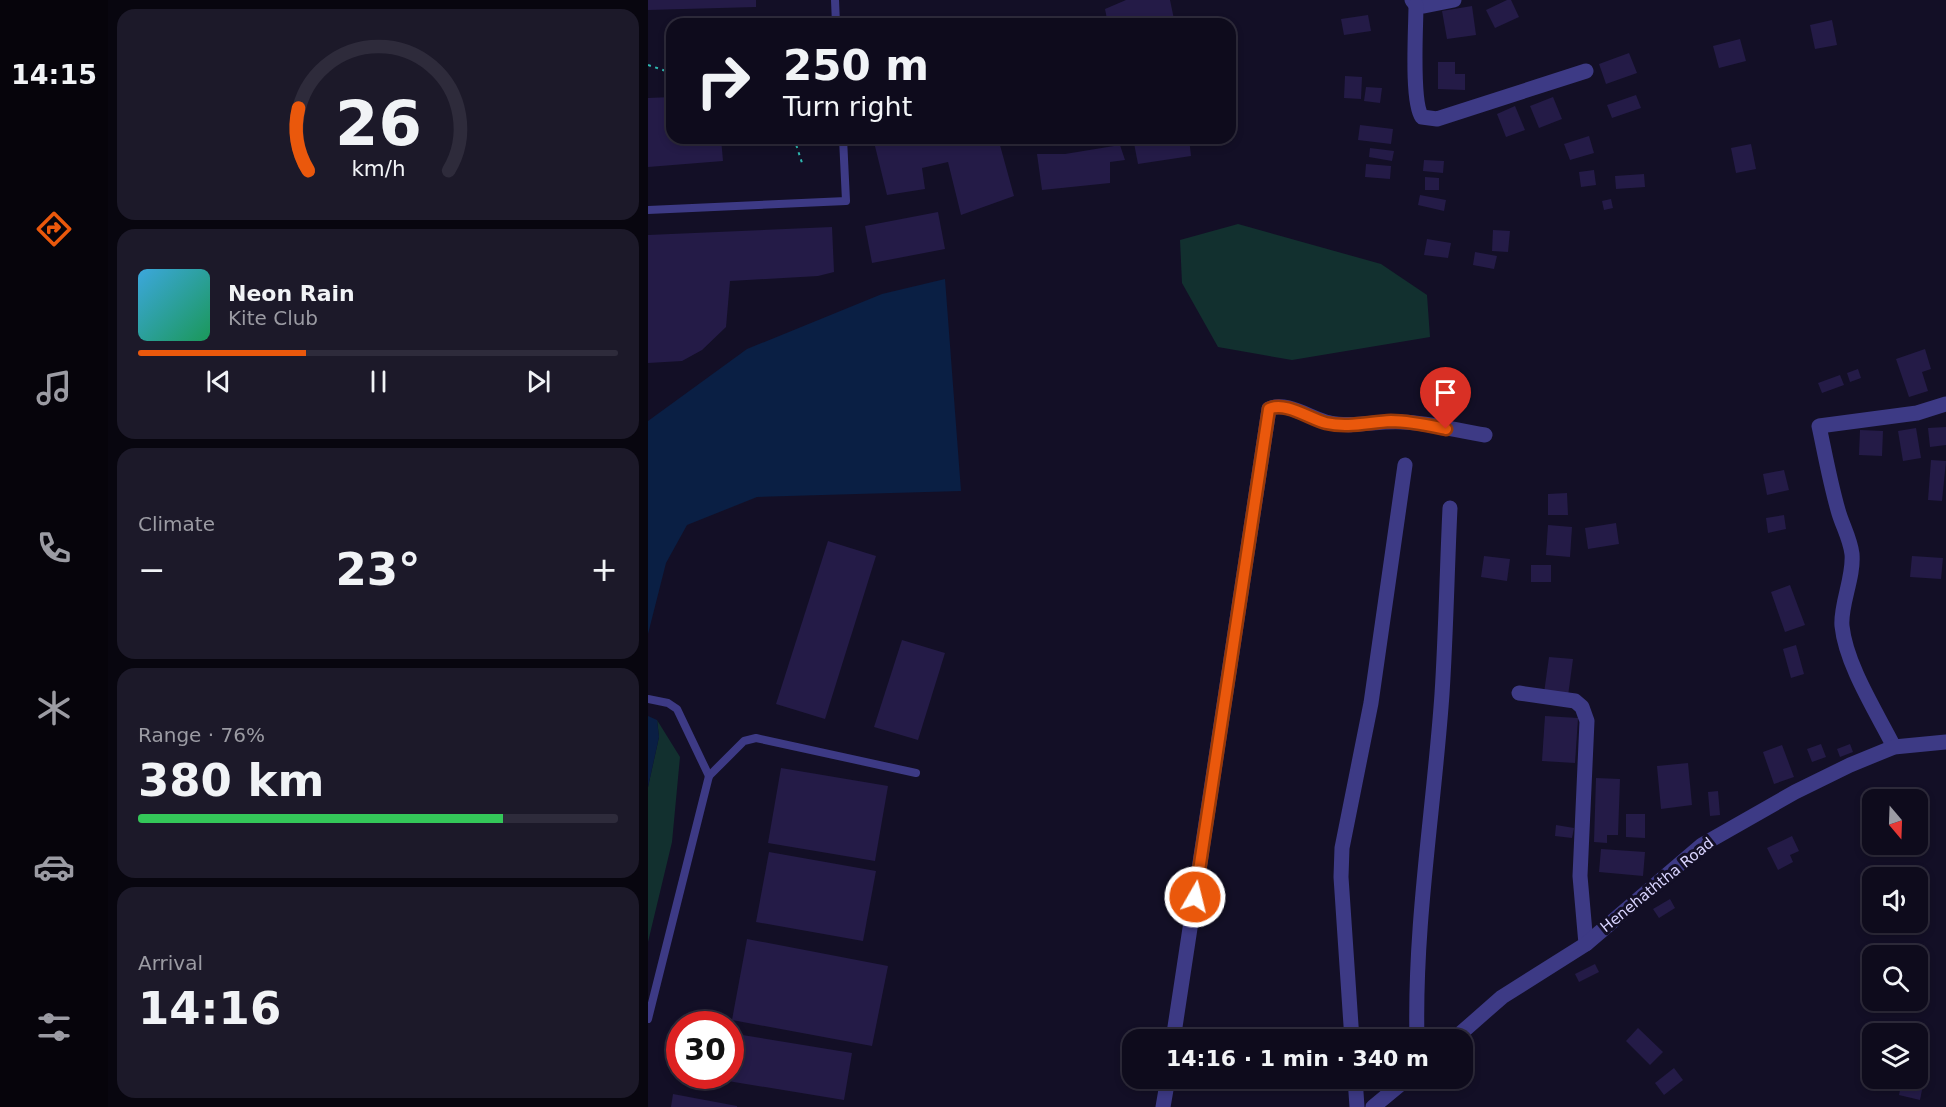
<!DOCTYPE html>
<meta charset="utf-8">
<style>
:root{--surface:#0e0b1c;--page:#1c1929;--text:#f1f3f6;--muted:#9b9ba3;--line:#2e2b3b;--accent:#ea580c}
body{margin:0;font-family:"DejaVu Sans",sans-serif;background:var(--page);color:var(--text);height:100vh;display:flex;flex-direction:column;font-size:22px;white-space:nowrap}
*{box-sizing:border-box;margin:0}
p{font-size:20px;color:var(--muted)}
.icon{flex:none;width:33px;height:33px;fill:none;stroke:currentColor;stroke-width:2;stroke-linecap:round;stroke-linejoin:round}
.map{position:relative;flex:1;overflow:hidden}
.details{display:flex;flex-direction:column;gap:9px;padding:9px;background:#08060f;width:540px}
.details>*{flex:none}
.guide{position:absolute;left:18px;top:18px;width:570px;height:126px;border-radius:18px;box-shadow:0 3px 9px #0003,0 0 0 2px var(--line);background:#0e0b1c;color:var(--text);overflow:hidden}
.needle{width:39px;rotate:161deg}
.fabs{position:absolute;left:1214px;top:789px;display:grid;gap:12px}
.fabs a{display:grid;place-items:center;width:66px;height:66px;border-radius:12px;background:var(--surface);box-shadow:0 3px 9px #0003,0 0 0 2px var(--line);font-size:30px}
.speed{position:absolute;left:18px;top:1011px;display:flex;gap:12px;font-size:30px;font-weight:700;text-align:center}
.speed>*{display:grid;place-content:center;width:78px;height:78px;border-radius:50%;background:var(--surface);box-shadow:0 3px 9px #0003,0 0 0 2px var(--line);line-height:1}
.speed .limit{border:9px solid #d22;background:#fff;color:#111}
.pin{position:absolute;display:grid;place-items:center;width:51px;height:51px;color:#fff;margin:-62px -26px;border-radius:50% 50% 50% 0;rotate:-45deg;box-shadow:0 0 6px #0007}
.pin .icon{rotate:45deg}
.me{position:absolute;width:66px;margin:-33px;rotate:8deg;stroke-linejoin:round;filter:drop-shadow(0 0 4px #0008)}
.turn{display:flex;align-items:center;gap:21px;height:126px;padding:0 18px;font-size:27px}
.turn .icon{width:78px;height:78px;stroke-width:2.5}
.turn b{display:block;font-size:42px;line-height:51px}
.big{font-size:45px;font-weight:700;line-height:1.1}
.details .tile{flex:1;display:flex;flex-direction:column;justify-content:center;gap:9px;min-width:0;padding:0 21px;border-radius:18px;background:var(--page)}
.details .dial{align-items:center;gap:0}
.dial svg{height:156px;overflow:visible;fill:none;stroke:var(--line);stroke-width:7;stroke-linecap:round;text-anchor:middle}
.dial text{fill:var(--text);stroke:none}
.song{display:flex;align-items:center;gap:18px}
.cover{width:72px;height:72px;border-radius:9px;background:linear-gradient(135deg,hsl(200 70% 55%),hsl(150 70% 35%))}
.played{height:6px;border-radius:3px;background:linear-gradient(90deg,var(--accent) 35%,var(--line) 35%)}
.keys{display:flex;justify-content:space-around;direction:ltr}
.heat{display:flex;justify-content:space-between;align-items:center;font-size:33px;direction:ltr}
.charge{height:9px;border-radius:4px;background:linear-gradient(90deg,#34c759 76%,var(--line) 0)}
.trip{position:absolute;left:474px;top:1029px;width:351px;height:60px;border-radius:18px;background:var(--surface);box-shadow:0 3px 9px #0003,0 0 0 2px var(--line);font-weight:700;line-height:60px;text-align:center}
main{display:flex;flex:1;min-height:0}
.tabs{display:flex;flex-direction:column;width:108px;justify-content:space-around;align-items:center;background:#06040b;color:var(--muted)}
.tabs .icon{width:42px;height:42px}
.tabs .active{color:var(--accent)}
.tabs b{font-size:27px;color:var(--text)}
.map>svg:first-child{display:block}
.green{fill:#12302f}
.water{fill:#0a1f44}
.building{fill:#241b47}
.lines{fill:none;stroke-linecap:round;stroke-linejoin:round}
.path{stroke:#2fb8b0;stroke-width:2;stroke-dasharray:3 4.5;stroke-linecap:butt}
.lane{stroke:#3d3a85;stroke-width:8}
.street{stroke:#3d3a85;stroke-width:15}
.route-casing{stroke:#983908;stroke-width:15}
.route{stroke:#ea580c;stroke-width:10}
.labels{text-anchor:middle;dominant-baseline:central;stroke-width:6;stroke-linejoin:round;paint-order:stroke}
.street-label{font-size:15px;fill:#d9d4ff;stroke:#130f26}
</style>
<main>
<nav class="tabs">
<b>14:15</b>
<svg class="icon active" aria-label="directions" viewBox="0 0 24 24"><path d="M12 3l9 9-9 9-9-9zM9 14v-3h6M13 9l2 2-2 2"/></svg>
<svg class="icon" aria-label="music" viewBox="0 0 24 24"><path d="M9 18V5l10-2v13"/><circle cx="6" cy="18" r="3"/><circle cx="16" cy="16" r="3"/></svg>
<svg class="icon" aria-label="phone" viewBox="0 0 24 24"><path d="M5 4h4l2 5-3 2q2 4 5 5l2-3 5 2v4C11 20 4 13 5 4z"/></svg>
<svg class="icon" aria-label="climate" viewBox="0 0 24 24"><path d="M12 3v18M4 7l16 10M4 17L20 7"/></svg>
<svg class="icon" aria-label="car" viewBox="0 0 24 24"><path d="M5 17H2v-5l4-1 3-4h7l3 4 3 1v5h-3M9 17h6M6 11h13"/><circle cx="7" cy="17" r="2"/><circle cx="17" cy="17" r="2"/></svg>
<svg class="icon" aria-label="filters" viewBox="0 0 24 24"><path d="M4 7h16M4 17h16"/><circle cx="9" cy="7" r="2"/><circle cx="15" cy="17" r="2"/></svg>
</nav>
<section class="details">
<div class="tile dial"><svg viewBox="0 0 100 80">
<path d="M14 69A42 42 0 1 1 86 69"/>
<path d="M14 69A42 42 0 0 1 9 37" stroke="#ea580c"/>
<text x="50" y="56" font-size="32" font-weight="700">26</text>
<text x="50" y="72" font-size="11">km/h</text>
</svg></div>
<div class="tile">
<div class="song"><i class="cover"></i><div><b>Neon Rain</b><p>Kite Club</p></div></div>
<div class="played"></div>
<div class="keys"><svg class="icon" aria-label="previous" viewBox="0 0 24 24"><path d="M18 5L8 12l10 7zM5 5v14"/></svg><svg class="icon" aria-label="pause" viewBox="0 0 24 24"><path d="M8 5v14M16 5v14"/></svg><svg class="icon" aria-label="next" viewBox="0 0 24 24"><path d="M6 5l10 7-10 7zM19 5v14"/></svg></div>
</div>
<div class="tile"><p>Climate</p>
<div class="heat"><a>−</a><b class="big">23°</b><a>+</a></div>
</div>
<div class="tile"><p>Range · 76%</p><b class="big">380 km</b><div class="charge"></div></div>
<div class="tile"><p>Arrival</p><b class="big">14:16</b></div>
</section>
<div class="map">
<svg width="1298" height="1107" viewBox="0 0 1298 1107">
<rect width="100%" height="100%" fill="#130f26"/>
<g class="green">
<path d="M590,224l143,40 46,31 3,42 -138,23 -74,-13 -36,-64 -2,-43z"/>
<path d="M9,720l23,37 -8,85 -24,100v-155l11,-50z"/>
</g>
<g class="water">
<path d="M297,279l16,212 -204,6 -70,28 -21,38 -18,71v-213l99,-72 135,-55z"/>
<path d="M0,716l9,4 2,17 -11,50z"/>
</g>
<g class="building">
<path d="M0,0h108v7l-108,3z"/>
<path d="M478,0h44l5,24h-67l-3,-15z"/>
<path d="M859,0h4l8,17 -24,11 -9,-18z"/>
<path d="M824,6l4,29 -29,4 -5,-28z"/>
<path d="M720,15l3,16 -27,4 -3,-16z"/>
<path d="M1184,20l5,25 -22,4 -5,-24z"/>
<path d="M1092,39l6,22 -27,7 -6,-22z"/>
<path d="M981,53l8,20 -31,11 -7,-20z"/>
<path d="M790,62h17v12h10v16l-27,-1z"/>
<path d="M697,76l17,1 -1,22 -17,-1z"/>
<path d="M718,87l16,1 -2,15 -16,-2z"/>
<path d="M988,95l5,13 -29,10 -5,-13z"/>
<path d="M24,97v41h49l2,23 -75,6v-69z"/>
<path d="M905,97l9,22 -23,9 -9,-22z"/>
<path d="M867,106l10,24 -19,7 -9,-23z"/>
<path d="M712,125l33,4 -2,15 -33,-4z"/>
<path d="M941,136l5,17 -24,7 -6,-16z"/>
<path d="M225,138h125l16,58 -53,19 -13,-53 -26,6 3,21 -38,6z"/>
<path d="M485,138h56l2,18 -53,8z"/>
<path d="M1103,144l5,25 -20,4 -5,-25z"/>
<path d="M472,145l5,15 -15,2v21l-68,7 -5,-36h28z"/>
<path d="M722,148l24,3 -2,10 -23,-4z"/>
<path d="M776,160l20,1 -1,12 -20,-2z"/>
<path d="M718,164l25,2 -1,13 -25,-2z"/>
<path d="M946,170l2,15 -15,2 -2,-15z"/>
<path d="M996,174l1,13 -29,2 -1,-13z"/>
<path d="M777,177l14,1v12h-14z"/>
<path d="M772,195l26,5 -2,11 -26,-6z"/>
<path d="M963,199l2,9 -9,2 -2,-9z"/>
<path d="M290,212l7,37 -73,14 -7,-37z"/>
<path d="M184,227l2,45 -16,4 -88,5 -4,46 -24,23 -20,11 -34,2v-128z"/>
<path d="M845,230l17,1 -2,21 -16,-1z"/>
<path d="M779,239l24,4 -3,15 -24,-3z"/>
<path d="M827,252l22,4 -3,13 -21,-4z"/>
<path d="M1277,349l6,20 -9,3 6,19 -19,6 -13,-38z"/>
<path d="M1210,369l3,9 -11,4 -3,-9z"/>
<path d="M1192,375l4,10 -22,8 -4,-10z"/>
<path d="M1298,427v18l-16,2 -2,-19z"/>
<path d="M1268,428l5,30 -18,3 -5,-30z"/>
<path d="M1212,430l23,1 -1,25 -23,-1z"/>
<path d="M1283,460l15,1 -4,40 -14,-1z"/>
<path d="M1136,470l5,20 -22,5 -4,-21z"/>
<path d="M919,493l1,22h-20v-21z"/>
<path d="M1136,515l2,14 -18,4 -2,-15z"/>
<path d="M968,523l3,21 -31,5 -3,-21z"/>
<path d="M900,525l24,2 -2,30 -24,-2z"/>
<path d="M180,541l48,15 -51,163 -49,-15z"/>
<path d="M836,556l26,3 -3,22 -26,-4z"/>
<path d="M1264,556l31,2 -2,21 -31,-2z"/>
<rect x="883" y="565" width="20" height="17"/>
<path d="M1142,585l15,40 -20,7 -14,-40z"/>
<path d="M254,640l43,13 -27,87 -44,-13z"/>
<path d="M1148,645l8,29 -13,4 -8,-29z"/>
<path d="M901,657l24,2 -5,37 -24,-3z"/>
<path d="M897,716l33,2 -3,45 -33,-2z"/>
<path d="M1173,744l5,13 -14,5 -5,-13z"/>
<path d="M1202,744l3,8 -13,5 -3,-8z"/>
<path d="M1134,745l12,32 -20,7 -11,-32z"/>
<path d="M1040,763l4,42 -31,4 -4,-43z"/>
<path d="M133,768l107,18 -13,75 -107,-18z"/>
<path d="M948,778l24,1 -2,56h-11v8l-13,-1z"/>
<path d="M1070,791l2,24 -10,1 -2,-24z"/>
<path d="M978,814h19v24l-19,-1z"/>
<path d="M908,825l18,3 -2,10 -17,-2z"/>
<path d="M1144,836l7,15 -9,4 3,7 -15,8 -11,-22z"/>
<path d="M953,849l44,3 -2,24 -44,-4z"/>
<path d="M121,852l107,19 -13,70 -107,-19z"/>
<path d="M1022,899l5,9 -16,10 -6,-9z"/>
<path d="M99,939l141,27 -16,80 -140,-26z"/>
<path d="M947,964l4,8 -20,10 -4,-8z"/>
<path d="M990,1028l25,24 -13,13 -24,-24z"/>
<path d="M82,1033l122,20 -8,47 -122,-20v-4h8z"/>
<path d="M1026,1068l9,12 -19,15 -9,-12z"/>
<path d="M1253,1085l21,5 -2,10 -21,-5z"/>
<path d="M25,1094l64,12v1h-66z"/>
</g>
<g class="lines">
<g class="path">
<path d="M0,65l24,8"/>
<path d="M146,138l8,25"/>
</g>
<g class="lane">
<path d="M187,0l1,24"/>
<path d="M0,210l198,-9 -3,-63"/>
<path d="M0,699l20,4 9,6 32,67"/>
<path d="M0,1019l61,-243 35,-35 12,-3 160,35"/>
</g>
<g class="street">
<path d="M764,0l4,5 8,1 30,-6"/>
<path d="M768,5c0,22 -5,97 6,112l15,2 149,-48"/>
<path d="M871,693l56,8 7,6 5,14 -7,155 6,68"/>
<path d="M1246,747c-17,-34 -48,-82 -52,-121 -2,-21 12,-48 10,-72 -2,-16 -10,-29 -14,-44 -8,-28 -13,-56 -19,-84l98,-13 29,-9"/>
<path d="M525,1040l96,-631c17,-9 44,11 61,14 25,5 49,-3 73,-1 28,1 55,9 82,13"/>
<path d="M704,1040l-11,-163 1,-29 29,-145 34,-238"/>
<path d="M769,1040c-3,-116 17,-231 25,-346 4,-62 5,-124 8,-186"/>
<path d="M805,1040l49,-43 84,-53 116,-99 93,-53 55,-27 44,-18 52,-5"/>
<path d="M707,1078l2,29"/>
<path d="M515,1107l5,-29"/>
<path d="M725,1107l35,-29"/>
</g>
</g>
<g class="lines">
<defs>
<path id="route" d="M547,897l74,-488c16,-8 41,10 57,14 22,5 43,-1 65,-2 18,0 36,4 55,8"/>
</defs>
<use href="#route" class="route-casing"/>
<use href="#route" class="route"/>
</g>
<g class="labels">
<g class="street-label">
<text transform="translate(1009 885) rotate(-39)">Henehaththa Road</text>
</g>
</g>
</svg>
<div class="fabs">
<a><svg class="needle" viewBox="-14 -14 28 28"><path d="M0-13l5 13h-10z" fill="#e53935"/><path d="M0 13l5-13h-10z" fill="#9b9ba3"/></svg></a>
<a><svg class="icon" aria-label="sound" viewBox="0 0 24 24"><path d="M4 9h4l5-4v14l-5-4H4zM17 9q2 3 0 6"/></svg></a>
<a><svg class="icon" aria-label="search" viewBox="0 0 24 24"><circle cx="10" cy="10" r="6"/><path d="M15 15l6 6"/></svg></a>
<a><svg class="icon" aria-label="layers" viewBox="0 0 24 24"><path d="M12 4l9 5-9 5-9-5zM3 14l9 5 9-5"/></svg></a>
</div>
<div class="speed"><div class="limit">30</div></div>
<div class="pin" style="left:798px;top:429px;background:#d93025"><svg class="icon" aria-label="arrive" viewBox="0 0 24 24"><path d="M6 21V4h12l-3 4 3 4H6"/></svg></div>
<svg class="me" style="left:547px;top:897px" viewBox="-20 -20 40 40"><circle r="17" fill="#ea580c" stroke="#fff" stroke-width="3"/><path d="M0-11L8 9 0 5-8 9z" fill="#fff"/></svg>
<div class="trip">14:16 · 1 min · 340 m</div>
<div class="guide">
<div class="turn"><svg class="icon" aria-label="right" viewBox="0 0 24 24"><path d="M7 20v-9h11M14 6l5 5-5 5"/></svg><div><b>250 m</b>Turn right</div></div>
</div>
</div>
</main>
